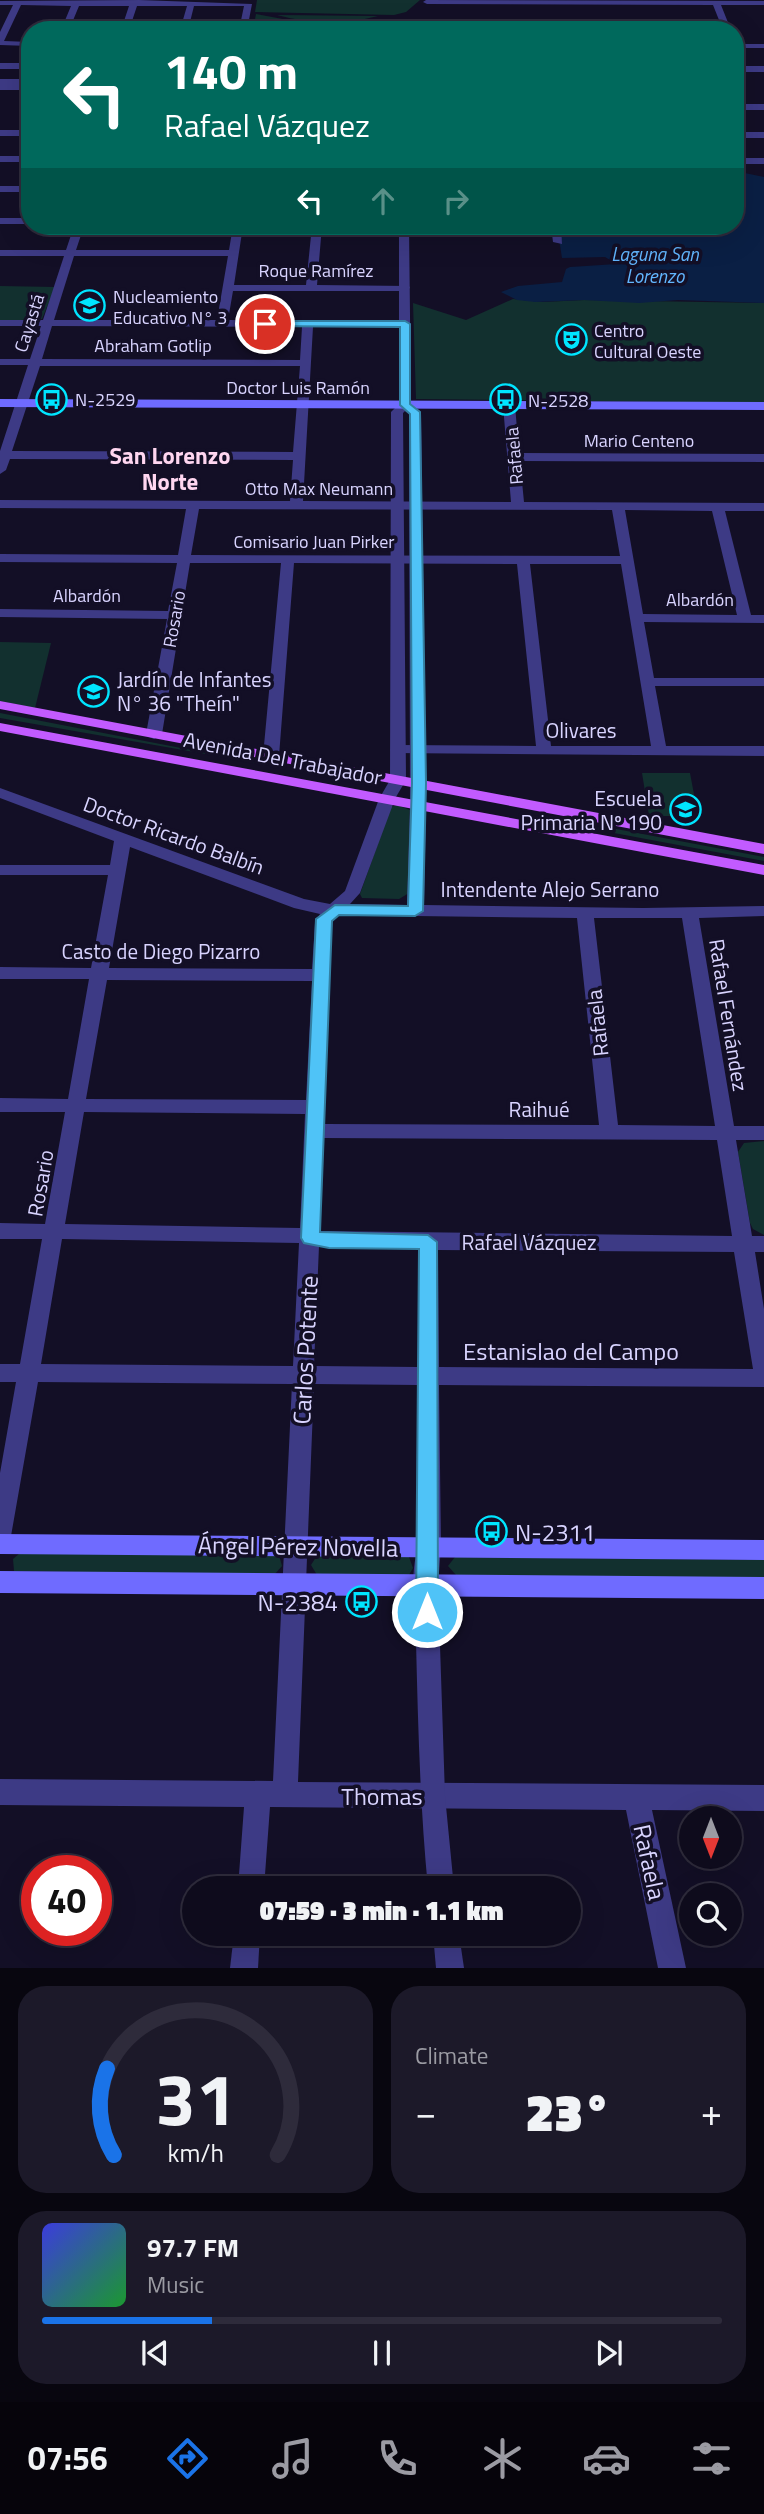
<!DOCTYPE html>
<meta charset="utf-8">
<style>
:root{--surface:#0e0b1c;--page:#1c1929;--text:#f1f3f6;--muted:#9b9ba3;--line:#2e2b3b;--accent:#1a73e8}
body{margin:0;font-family:"Titillium Web",sans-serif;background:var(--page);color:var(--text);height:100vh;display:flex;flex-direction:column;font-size:26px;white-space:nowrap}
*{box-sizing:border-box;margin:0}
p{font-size:23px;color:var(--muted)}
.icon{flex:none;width:38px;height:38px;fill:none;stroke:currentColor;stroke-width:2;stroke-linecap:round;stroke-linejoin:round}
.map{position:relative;height:1968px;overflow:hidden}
.details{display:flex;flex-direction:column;gap:18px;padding:18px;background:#08060f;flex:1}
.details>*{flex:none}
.banner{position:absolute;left:21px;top:21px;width:723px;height:214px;border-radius:28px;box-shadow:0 7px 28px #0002,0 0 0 2px var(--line);background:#00695c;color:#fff;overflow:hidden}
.needle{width:46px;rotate:180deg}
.buttons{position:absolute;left:679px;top:1806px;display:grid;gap:14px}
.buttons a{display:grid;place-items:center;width:63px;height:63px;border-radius:50%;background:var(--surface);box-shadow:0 7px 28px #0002,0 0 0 2px var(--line);font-size:35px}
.speed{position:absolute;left:21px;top:1855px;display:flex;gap:14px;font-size:35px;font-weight:700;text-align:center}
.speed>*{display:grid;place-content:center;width:91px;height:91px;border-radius:50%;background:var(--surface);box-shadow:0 7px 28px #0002,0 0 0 2px var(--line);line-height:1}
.speed .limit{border:10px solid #d22;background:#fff;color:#111}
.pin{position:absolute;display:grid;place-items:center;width:60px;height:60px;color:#fff;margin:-30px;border:4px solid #fff;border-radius:50%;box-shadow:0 2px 7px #0007}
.me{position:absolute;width:77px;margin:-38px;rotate:0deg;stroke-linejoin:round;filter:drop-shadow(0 0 5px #0008)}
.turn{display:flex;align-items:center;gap:24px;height:147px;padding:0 28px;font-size:32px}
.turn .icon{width:91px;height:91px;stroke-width:2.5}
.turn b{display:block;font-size:49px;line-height:60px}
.lanes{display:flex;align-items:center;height:66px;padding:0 28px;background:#0003;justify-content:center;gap:35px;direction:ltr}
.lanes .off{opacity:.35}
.big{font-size:52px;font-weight:800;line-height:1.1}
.details .card{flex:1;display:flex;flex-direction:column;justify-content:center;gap:10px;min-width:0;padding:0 24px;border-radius:28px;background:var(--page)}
.details .dial{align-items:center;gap:0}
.dial svg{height:182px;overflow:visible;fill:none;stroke:var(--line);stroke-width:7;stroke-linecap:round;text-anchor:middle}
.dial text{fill:var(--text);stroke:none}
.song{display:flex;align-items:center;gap:21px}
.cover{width:84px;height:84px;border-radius:10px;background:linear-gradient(135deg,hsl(240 70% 55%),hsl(130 70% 35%))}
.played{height:7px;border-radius:4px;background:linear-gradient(90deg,var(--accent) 25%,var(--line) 25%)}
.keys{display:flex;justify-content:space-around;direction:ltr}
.heat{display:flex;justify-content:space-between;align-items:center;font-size:38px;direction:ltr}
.details .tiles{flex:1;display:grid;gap:18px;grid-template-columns:1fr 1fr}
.card:last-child{grid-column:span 2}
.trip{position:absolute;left:182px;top:1876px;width:399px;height:70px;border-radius:35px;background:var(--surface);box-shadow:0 7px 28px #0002,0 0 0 2px var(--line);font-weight:800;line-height:70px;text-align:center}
.tabs{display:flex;height:112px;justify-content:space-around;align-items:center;background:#06040b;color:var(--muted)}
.tabs .icon{width:49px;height:49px}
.tabs .on{color:var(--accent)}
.tabs b{font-size:32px;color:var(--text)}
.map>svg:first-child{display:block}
.green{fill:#12302f}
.water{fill:#0a1f44}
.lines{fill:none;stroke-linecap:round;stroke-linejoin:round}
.minor{fill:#3d3a85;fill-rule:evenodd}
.tertiary{fill:#3d3a85;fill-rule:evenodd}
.secondary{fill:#6f6bff;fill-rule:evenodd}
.primary{fill:#c25bff;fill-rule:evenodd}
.route{fill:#4fc3f7;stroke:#337fa1;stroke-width:2}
.labels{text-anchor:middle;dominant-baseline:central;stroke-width:7;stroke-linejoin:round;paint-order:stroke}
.far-street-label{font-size:18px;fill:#d9d4ff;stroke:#130f26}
.far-poi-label{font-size:18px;fill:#d9d4ff;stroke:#130f26;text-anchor:start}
.far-water-label{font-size:19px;font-style:italic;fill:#62b6ff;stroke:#130f26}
.poi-label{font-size:21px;fill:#d9d4ff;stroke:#130f26;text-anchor:start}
.street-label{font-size:21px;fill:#d9d4ff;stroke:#130f26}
.far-district-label{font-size:23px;font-weight:bold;fill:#ffd6f0;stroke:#130f26}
.near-street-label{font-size:24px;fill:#d9d4ff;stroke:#130f26}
.near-poi-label{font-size:24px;fill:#d9d4ff;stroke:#130f26;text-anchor:start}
</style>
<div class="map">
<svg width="764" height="1968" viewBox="0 0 764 1968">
<rect width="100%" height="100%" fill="#130f26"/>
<g class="green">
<path d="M257,0h163l-14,12 -12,3 -139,-3z"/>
<path d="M256,14l48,9 -20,7h-31z"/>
<path d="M277,15l101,1c-34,9 -67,8 -101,-1z"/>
<path d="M0,286l55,1 -13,32 -42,2z"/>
<path d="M513,299l30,3 41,-2 180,3v100l-348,-4 -3,-96 53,17z"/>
<path d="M0,642l51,1 -16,65 -35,-7z"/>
<path d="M0,713l274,53 -274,-48z"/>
<path d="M642,773h48l8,43h-49z"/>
<path d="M397,805l13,5 -1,83 -10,6 -37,-1 -2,-4 31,-87z"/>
<path d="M571,825l40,3 153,29v4z"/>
<path d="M764,1141v94l-11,-6 -3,-6 -12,-71 6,-9z"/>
<path d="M20,1553l259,2 3,11 -8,9 -260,-4 -1,-12z"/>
<path d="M318,1554l91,3 4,11 -4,7h-92l-6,-10z"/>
<path d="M455,1557l309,3v19l-308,-4 -8,-9z"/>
</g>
<path class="water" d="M735,171l29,6v126l-86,-3 -39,3 -55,-3 -49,2 -18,-2 -16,-8 17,-6 44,-4 4,-13 4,-2 47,-3 -12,-7 -43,1 -5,-32h178z"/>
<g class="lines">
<g class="minor">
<path d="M139,0l113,4 -5,26h-8l5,-24h-50l-6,24h-8l7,-24h-50l-8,24h-8l8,-24h-50l-10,24h-8l10,-24 -50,-1 -17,36 26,1v4l-30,-1v-13l13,-27h-13v-4z"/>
<path d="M426,0l338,1v4h-43l10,25h-8l-10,-25 -286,-1 -4,-2z"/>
<path d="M406,21h255l4,2 -4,2h-258z"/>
<rect x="735" y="44" width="29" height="4"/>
<rect x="0" y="63" width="30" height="6"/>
<rect x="735" y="66" width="29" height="6"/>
<rect x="0" y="79" width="30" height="6"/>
<rect x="735" y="104" width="29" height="6"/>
<rect x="0" y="130" width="30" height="6"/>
<rect x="735" y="132" width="29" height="6"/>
<rect x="0" y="156" width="30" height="6"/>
<rect x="735" y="158" width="29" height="6"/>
<rect x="0" y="218" width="30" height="6"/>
<path d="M74,226h10l-8,24h153l4,-24h10l-9,59h72l6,-59h10l-5,59 92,1 1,2 -5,3h-172l-5,29 177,1 5,3 -5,3h-92l-10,174 208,1 -8,-97 6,-4 6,4 4,48 245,1v8l-244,-1 4,41 240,1v8h-39l26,104h13v8l-120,-1 10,56h110v8h-109l11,60h98v10l-371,-3 -3,-3 8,-5 138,1 -19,-182 -223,-1 -15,193 -8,5 -8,-5 18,-193h-91l-28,171 -8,5 -5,-2 -3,-3 21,-115 -167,-2v-8l168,2 9,-48 -177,-1v-8l178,1 8,-46 -186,-1v-8l290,1 3,-41 -283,-1 -4,11 -6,4v-23l28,-86h-28v-6h30l11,-33h-41v-6h43l21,-64h-64v-6h66zM74,256h154l-11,64h-163zM52,326l250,1 -2,33 -258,-1zM40,366h260l-7,86 -281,-1zM199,509l413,1 8,46 -429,-1zM625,510l87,1 25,104 -94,-1zM530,564h91l30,182h-100z"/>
<path d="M551,226h10l1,18 -9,-2z"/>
<path d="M0,788l304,111 26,5 15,-13 34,-92 8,-5 8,5 -35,94 -10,11 57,1 3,-100 8,-5 8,5 -2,100 219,3 121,-2v10l-65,2 35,208h30v14h-28l16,96h12v16h-9l9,57v78l-325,-2 2,162 -4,7 -8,3 -8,-3 -4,-7 1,-162 -104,-1 -16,398 466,3v26l-112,-1 34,158h-28l-32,-158 -356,-3 -6,81h-26l6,-81 -244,-2v-26l273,2 19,-397 -254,-2 -27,154 -3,7 -8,3v-73l16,-91h-16v-18h20l22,-125h-42v-16l45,1 20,-112h-65v-14l68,1 21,-120h-89v-12l91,1 17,-93h-108v-10h110l4,-24 -114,-43zM130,847l164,61 26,6 -5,9 -3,46 -203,-1zM339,915l238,3 22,207 -275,-1 7,-201zM594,918h88l33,208 -97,-1zM107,980l205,1 -6,119 -220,-1zM84,1112l221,2 -5,114 -235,-4zM323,1138l394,2 15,96 -412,-5zM62,1239l237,4 -6,123 -252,-2zM319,1246l99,3v118l-104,-1zM438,1250l296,2 19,117 -314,-2z"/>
<path d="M234,1934h26l-2,34h-28z"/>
</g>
<g class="tertiary">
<rect x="0" y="84" width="30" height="6"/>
<rect x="0" y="186" width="30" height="6"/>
<path d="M399,226h10l2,178 10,9 5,392 -8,5 -8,-5 -1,-391 -4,-3 -2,2 3,367 -13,22 -6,2 -8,-5 11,-19 1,-368 8,-8z"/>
<path d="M429,1537l8,3 4,7 -3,38 7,211 9,92h-26c-8,-82 -10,-164 -12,-247 -1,-31 -8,-73 5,-101z"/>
<path d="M433,1934h26l5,34h-28z"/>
</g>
<g class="secondary">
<path d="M0,399l764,3v8l-764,-3z"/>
<path d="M0,1534l764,6v20l-764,-6z"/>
<path d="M0,1571l764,6v22l-764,-6z"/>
</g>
<g class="primary">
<path d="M0,701l764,143v10l-764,-145z"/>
<path d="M0,723l764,142v10l-764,-144z"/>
</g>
</g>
<path class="route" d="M265,321h140l5,3v80l10,8 6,371 -3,128 -8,5 -76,-1 -7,6 -12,311 108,3 9,7 1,370 -3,7 -8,3 -7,-3 -4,-7 3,-363 -90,-1 -25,-5 -3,-5 15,-319 19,-14 73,1 4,-123 -2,-369 -10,-9v-78l-139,-1z"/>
<defs>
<symbol id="university-ring" viewBox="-11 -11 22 22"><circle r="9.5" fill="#130f26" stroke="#00e5ff" stroke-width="1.5"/><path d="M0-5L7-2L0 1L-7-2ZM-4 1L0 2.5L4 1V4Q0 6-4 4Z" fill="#00e5ff"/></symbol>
<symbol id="theatre-ring" viewBox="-11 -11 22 22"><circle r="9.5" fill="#130f26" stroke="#00e5ff" stroke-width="1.5"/><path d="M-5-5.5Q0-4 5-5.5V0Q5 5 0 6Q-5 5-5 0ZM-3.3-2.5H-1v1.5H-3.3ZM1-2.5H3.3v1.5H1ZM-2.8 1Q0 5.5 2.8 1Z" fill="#00e5ff"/></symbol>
<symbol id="bus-ring" viewBox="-11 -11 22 22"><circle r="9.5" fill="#130f26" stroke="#00e5ff" stroke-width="1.5"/><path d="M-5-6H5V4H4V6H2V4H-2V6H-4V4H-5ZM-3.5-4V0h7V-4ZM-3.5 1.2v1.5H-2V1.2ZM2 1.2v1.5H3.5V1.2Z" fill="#00e5ff"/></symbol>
<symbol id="school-ring" viewBox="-11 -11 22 22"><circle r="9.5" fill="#130f26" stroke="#00e5ff" stroke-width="1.5"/><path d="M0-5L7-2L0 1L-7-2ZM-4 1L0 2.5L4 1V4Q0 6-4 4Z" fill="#00e5ff"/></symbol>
</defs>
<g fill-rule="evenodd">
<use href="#university-ring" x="72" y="288" width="35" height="35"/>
<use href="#theatre-ring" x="554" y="322" width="35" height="35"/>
<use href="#bus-ring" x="34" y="382" width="35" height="35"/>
<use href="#bus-ring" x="488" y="382" width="35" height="35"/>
<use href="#school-ring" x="76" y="674" width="35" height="35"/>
<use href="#school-ring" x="668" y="792" width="35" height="35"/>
<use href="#bus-ring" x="474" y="1514" width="35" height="35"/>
<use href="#bus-ring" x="344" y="1584" width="35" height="35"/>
</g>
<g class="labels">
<g class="far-street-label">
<text x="316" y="270">Roque Ramírez</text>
<text transform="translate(29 323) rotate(-72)">Cayastá</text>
<text x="153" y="345">Abraham Gotlip</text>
<text x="298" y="387">Doctor Luis Ramón</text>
<text x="639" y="440">Mario Centeno</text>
<text transform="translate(514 456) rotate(-95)">Rafaela</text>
<text x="319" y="488">Otto Max Neumann</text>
<text x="314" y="541">Comisario Juan Pirker</text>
<text x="87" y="595">Albardón</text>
<text x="700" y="599">Albardón</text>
<text transform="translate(174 619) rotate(-80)">Rosario</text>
</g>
<g class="far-poi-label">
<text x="113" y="296">Nucleamiento<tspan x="113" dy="21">Educativo N° 3</tspan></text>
<text x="594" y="330">Centro<tspan x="594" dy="21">Cultural Oeste</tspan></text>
<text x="75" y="399">N-2529</text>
<text x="528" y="400">N-2528</text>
</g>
<g class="far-water-label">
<text x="655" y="253">Laguna San<tspan x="655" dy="22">Lorenzo</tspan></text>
</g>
<g class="poi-label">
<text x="117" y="679">Jardín de Infantes<tspan x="117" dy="24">N° 36 "Theín"</tspan></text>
<text x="662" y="798" text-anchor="end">Escuela<tspan x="662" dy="24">Primaria Nº 190</tspan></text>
</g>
<g class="street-label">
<text x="581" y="730">Olivares</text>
<text transform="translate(283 758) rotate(11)">Avenida Del Trabajador</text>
<text transform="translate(174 835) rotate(20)">Doctor Ricardo Balbín</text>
<text x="550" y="889">Intendente Alejo Serrano</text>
<text x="161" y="951">Casto de Diego Pizarro</text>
<text transform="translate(729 1015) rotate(81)">Rafael Fernández</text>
<text transform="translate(597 1023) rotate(-96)">Rafaela</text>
<text x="539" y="1109">Raihué</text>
<text transform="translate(40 1183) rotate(-80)">Rosario</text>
<text x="529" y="1242">Rafael Vázquez</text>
</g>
<g class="far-district-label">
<text x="170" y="455">San Lorenzo<tspan x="170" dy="26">Norte</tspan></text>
</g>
<g class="near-street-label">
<text transform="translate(305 1350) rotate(-87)">Carlos Potente</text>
<text x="571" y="1351">Estanislao del Campo</text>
<text transform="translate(298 1546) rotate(1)">Ángel Pérez Novella</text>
<text x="382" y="1796">Thomas</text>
<text transform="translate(650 1862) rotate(78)">Rafaela</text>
</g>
<g class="near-poi-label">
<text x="515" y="1532">N-2311</text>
<text x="338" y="1602" text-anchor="end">N-2384</text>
</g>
</g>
</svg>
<div class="buttons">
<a><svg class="needle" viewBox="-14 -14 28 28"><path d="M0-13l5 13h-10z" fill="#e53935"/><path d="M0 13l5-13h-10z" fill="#9b9ba3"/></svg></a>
<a><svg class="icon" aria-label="search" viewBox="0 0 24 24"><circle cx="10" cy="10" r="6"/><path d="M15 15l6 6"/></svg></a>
</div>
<div class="speed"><div class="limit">40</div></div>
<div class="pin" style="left:265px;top:324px;background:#d93025"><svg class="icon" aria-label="arrive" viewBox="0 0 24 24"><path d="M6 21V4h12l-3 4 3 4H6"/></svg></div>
<svg class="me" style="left:427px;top:1612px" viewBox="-20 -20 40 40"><circle r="17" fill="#4fc3f7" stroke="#fff" stroke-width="3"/><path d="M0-11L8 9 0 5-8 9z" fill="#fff"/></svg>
<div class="trip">07:59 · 3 min · 1.1 km</div>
<div class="banner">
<div class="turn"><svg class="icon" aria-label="left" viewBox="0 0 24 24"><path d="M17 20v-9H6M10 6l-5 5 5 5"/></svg><div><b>140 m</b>Rafael Vázquez</div></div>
<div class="lanes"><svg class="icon" aria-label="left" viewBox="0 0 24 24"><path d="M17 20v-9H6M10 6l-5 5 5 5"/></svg><svg class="icon off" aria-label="ahead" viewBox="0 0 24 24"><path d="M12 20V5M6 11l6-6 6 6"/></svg><svg class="icon off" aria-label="right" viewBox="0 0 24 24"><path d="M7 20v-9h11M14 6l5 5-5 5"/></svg></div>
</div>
</div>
<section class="details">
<div class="tiles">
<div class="card dial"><svg viewBox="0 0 100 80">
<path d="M14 69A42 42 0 1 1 86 69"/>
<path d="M14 69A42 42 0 0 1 11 31" stroke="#1a73e8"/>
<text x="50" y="56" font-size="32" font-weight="700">31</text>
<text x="50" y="72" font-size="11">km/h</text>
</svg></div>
<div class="card"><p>Climate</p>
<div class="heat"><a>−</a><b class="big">23°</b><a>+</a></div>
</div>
<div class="card">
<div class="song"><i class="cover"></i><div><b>97.7 FM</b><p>Music</p></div></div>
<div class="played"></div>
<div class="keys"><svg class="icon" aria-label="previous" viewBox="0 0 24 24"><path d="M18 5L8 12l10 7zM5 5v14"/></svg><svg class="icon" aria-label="pause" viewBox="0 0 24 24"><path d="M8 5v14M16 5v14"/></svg><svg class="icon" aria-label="next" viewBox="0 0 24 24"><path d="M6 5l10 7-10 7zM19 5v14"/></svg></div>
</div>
</div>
</section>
<nav class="tabs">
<b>07:56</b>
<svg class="icon on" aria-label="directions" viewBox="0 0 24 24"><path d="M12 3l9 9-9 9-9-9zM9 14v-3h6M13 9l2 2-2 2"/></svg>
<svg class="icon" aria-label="music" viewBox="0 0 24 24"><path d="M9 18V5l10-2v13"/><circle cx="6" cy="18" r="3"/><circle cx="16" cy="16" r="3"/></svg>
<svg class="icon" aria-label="phone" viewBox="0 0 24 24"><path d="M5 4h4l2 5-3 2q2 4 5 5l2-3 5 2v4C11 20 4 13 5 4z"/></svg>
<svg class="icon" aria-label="climate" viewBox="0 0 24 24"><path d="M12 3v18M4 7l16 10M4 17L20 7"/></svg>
<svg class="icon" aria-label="car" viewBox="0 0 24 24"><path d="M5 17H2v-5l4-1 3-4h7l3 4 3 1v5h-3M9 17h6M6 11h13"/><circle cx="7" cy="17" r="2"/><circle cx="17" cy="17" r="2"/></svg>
<svg class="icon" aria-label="filters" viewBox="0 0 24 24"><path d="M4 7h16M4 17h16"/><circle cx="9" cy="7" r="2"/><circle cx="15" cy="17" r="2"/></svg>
</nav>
